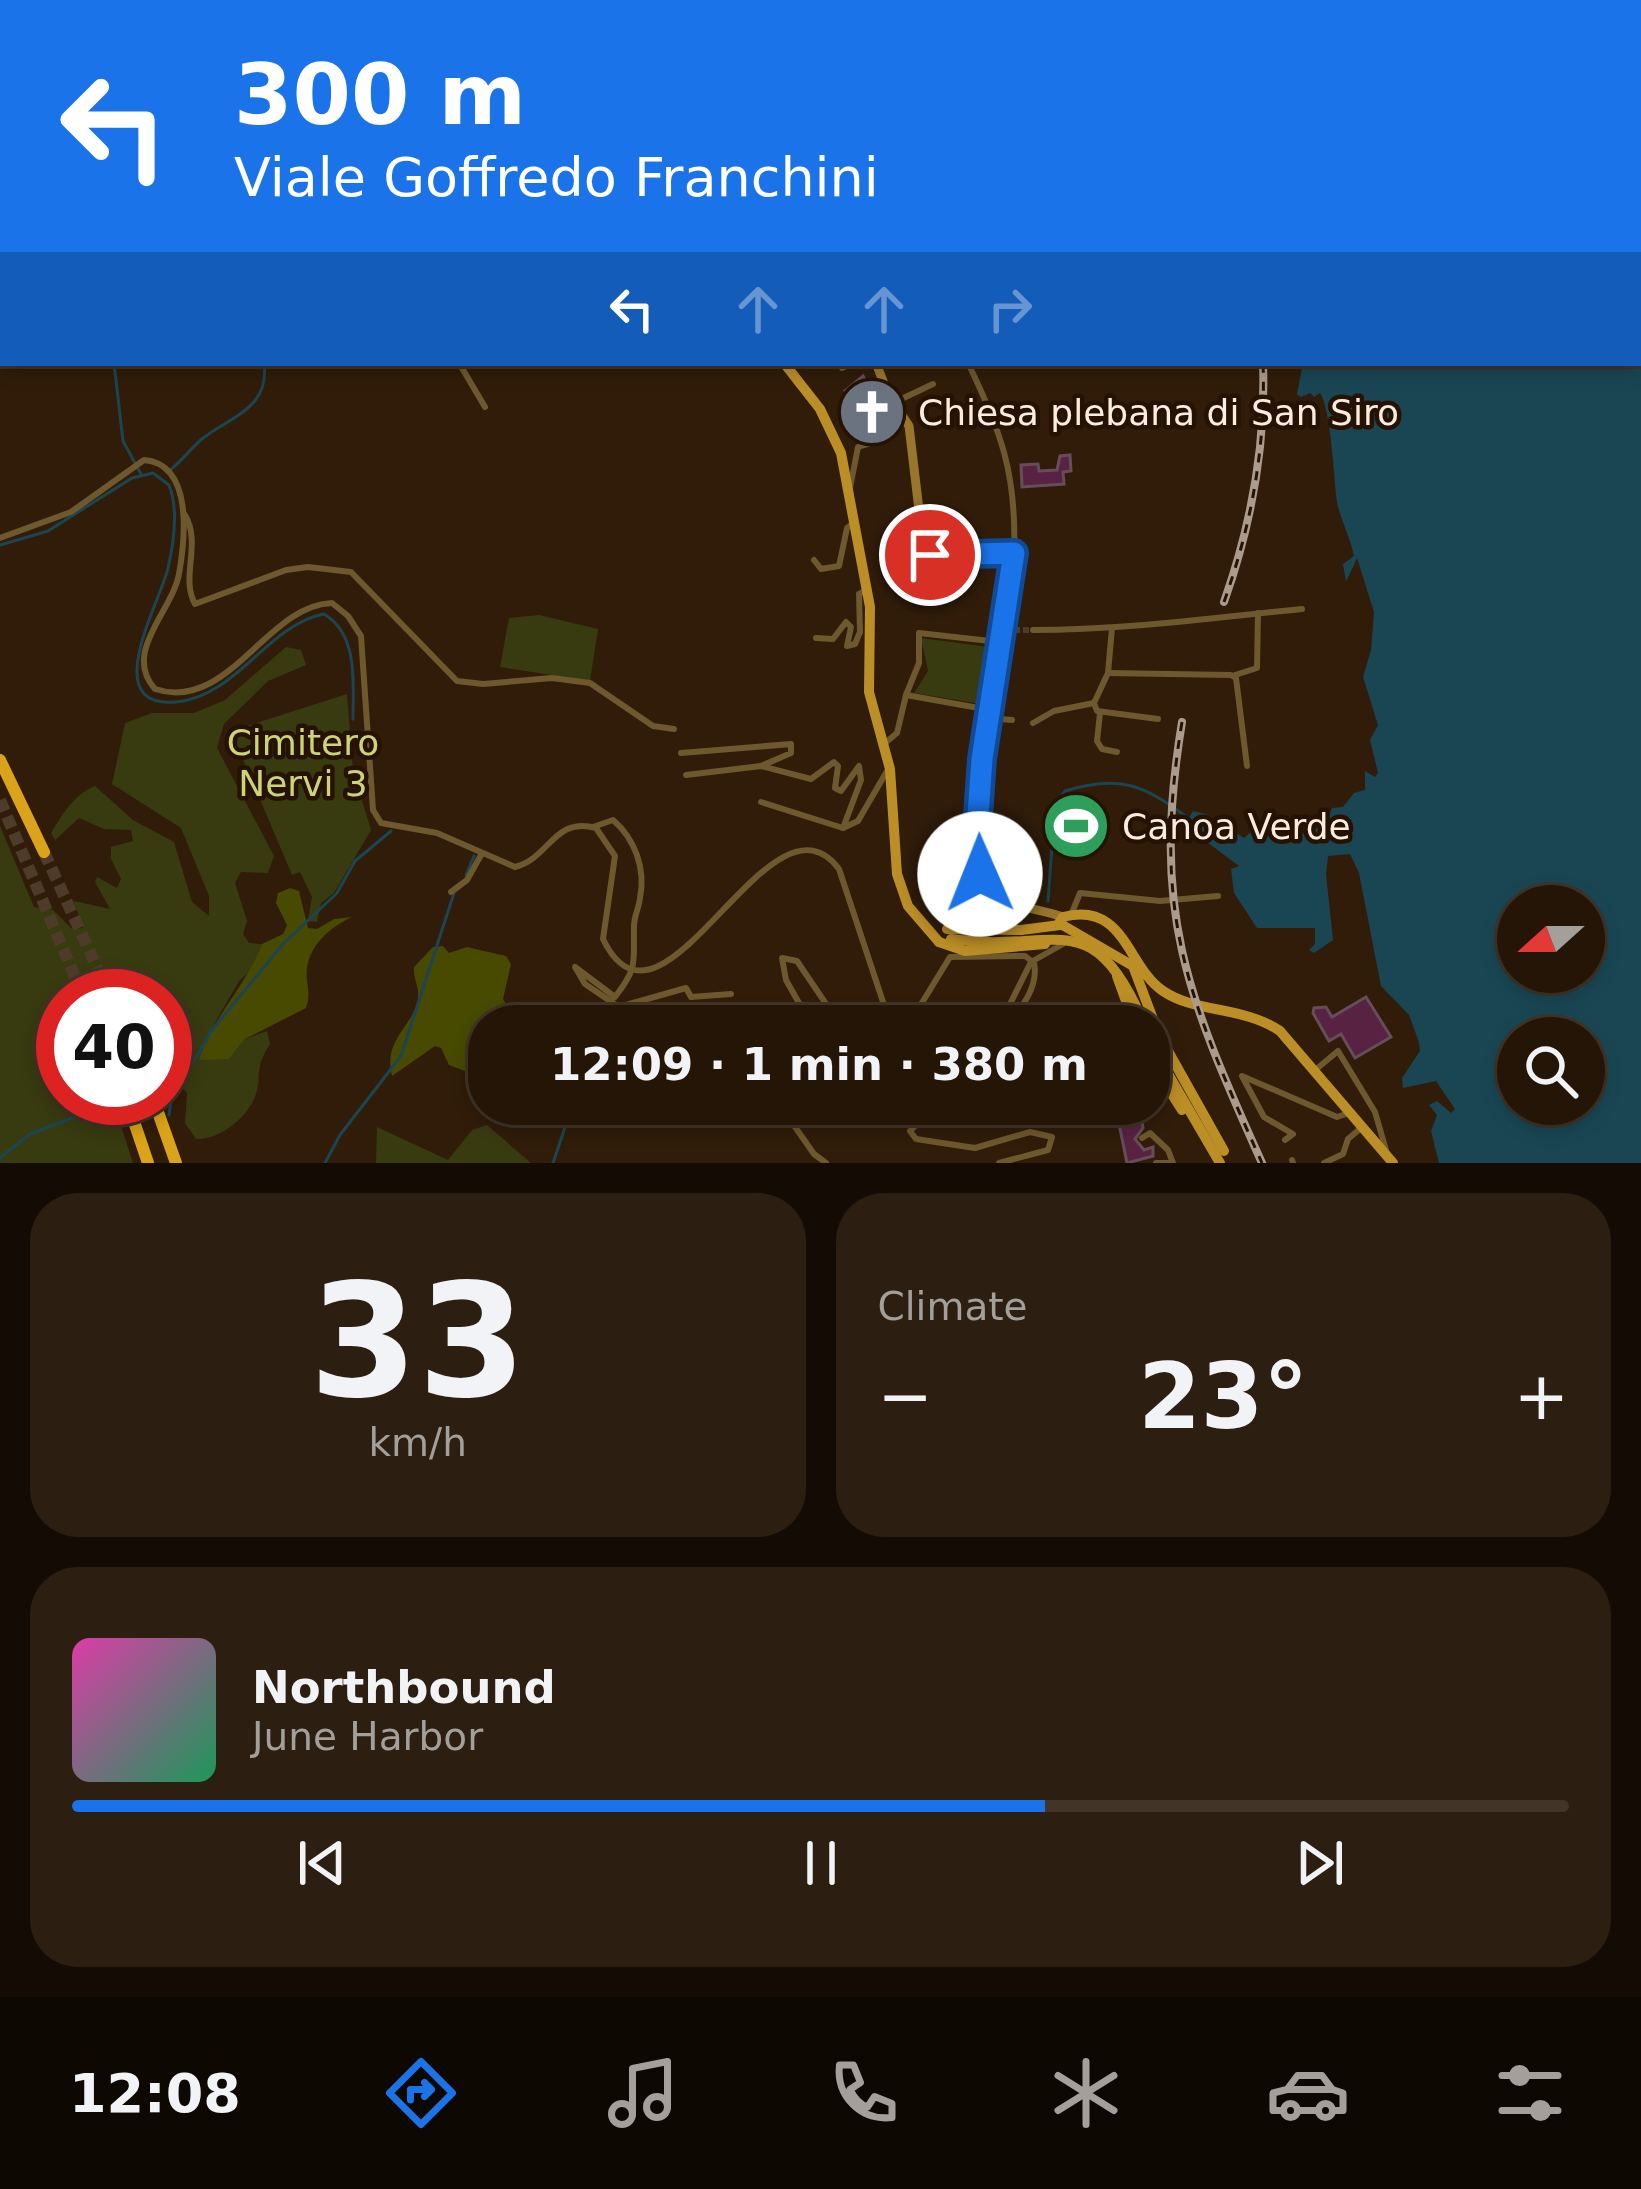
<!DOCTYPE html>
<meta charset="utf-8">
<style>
:root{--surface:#241507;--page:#2c1e11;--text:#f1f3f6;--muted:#a39f9b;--line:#413428;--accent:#1a73e8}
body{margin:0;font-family:"DejaVu Sans",sans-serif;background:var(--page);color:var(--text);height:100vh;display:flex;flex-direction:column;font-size:45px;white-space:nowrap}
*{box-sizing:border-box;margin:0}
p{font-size:39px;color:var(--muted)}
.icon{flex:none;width:66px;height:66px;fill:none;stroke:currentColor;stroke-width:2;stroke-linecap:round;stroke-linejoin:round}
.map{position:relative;height:1163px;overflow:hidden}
.panel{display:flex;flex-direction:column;gap:30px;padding:30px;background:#140c04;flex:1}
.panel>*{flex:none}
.top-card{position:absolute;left:0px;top:0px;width:1641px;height:366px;box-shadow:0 6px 18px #0003,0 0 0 3px var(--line);background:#1a73e8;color:#fff;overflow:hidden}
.needle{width:78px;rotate:249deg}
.buttons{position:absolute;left:1497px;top:885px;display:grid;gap:24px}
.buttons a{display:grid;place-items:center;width:108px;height:108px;border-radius:50%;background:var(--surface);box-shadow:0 6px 18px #0003,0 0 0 3px var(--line);font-size:60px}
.speed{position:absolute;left:36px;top:969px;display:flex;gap:24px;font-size:60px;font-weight:700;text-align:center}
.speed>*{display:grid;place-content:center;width:156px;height:156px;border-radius:50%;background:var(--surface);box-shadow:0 6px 18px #0003,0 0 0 3px var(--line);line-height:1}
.speed .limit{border:18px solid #d22;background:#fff;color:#111}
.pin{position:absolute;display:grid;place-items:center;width:102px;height:102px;color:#fff;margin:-51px;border:6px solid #fff;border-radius:50%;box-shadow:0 3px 12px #0007}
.me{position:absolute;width:132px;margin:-66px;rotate:359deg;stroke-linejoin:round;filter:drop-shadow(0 0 9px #0008)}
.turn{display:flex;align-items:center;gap:42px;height:252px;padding:0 36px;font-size:54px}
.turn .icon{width:156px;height:156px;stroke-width:2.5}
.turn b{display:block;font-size:84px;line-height:102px}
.lanes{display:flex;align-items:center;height:114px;padding:0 36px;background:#0003;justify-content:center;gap:60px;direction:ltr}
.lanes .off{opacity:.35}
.big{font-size:90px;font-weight:700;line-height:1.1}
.panel .tile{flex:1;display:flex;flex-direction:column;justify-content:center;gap:18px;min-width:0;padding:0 42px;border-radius:48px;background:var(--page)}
.panel .dial{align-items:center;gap:0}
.dial b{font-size:156px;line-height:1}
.song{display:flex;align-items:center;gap:36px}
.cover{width:144px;height:144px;border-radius:18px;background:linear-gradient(135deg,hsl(320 70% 55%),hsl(150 70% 35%))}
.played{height:12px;border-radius:6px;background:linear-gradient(90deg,var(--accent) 65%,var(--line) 65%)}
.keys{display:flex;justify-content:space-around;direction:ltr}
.heat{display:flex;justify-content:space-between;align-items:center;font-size:66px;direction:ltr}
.panel .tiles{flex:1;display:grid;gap:30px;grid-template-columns:1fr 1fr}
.tile:last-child{grid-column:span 2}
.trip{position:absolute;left:468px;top:1005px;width:702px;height:120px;border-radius:48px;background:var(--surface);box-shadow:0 6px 18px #0003,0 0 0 3px var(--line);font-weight:700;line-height:120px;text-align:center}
.menu{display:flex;height:192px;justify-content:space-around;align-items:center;background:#0e0803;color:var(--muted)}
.menu .icon{width:84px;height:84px}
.menu .selected{color:var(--accent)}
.menu b{font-size:54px;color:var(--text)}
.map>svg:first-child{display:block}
.green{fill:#383b10}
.forest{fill:#474a00}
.water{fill:#1a4654;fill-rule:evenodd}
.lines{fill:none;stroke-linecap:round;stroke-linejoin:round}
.stream{stroke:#1a4654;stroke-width:3}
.building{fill:#582343;stroke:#674c5a;stroke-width:3}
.street-tunnel{stroke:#4e3b29;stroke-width:6;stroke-dasharray:6 3;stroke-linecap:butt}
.highway-tunnel{stroke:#4e3b29;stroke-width:12;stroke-dasharray:12 6;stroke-linecap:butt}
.street{stroke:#6e582d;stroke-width:6}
.secondary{stroke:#99762c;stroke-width:9}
.primary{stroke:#bb8e26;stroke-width:10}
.highway{stroke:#daa319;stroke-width:12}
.rail-casing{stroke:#ab9b8c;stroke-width:8}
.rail{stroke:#261202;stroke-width:3;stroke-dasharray:9;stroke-linecap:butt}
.street-bridge{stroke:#6e582d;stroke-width:6}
.primary-bridge{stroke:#bb8e26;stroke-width:10}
.route-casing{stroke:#114b97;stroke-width:30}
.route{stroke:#1a73e8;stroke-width:21}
.labels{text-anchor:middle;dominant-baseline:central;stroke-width:9;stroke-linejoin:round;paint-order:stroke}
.poi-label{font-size:36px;fill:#faece0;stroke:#261202;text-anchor:start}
.park-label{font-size:36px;fill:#cdd476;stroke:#261202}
</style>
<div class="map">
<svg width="1641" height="1163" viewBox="0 0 1641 1163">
<rect width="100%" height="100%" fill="#301c09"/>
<g class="green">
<path d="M539,615l59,14 -8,52 -90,-14 9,-49z"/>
<path d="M921,638l75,10 -9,57 -73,-12 14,-22z"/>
<path d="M286,647l15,3 5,15 -38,16 -44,43 -7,24 57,108 -6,17 -27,-1 -6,11 12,38 -4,13 6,9 13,1 -8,24 -15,13 -35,61 30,11 11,-14 22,-8 3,13c-17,26 -7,31 -15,53 -9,22 -36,43 -59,42l-11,-16 2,-30 -22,-23v-74h-102v102h49l21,65h-133v-337l34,81 19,3 19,19 11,-1 -9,-27 36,8 -15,-27 2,-5 20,11 4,-9 -10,-20v-12l22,-6 -2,-11 -27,-1 -25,-11 -24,22 -4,-7c11,-18 23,-39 44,-47l38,34 41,22 18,60 17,14v-20l-28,-68 -69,-44 13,-61 27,-10h42l31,-13z"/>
<path d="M347,694l6,77 18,59 -37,63 -13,10 -4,19 -9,-1 4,-24 -12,-25 -8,3 -61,-144z"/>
<path d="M487,1125l44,38h-155l1,-36 71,33 24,-30z"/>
</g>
<g class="forest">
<path d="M290,888l9,3 9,37 9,1 17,-10 18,-2c-21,10 -41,26 -45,51 -2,15 5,24 -1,40l-61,31 -16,20 -30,1c13,-43 48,-75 63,-116l21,-10 4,-9 -11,-22 2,-10z"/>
<path d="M443,946l6,7 18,-6 39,9 5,8 -8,35 16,27h-30v21l-24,24 -16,-6 -8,-17 -6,-2 -43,30c-10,-38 25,-52 26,-80 1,-11 -5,-17 -4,-29l19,-20z"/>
</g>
<path class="water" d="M1252,0h389v1163h-202l-8,-32 6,-16 -8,-10 8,-4 14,12 4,-4 -19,-28 -33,7 -1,-10 18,-27 -1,-9 -10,-27 -28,-29 -22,-113 -9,-19 -22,2 -2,18 7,66 -19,13 -5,-3 6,-6v-16h-58l-23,-35 -3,-24 8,-3 -55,-41 9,-14 13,3 38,24 8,-7 20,4 12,-10 9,10 2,-19 7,17 6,1 19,-13 5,-13 11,-1 11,-14 11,-3v-19l10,6 3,-4 -8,-33 8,-15 -15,-48 8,-27 3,-38 -17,-54 -11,24 -3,-18 11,-8c-3,-17 -15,-40 -17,-54 -3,-22 -6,-93 -17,-109l-6,4 -4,-4 -9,4 -4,-3 6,-31h335v-360zM1518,906h66v66h-66zM1518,1038h66v66h-66z"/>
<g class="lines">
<g class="stream">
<path d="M114,363l9,78 18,33"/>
<path d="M169,471c13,-10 22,-23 34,-33 29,-22 67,-30 61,-75"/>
<path d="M0,545l48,-14 84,-53 21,-5 16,12c10,25 5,57 -1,83 -7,33 -71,141 8,134 62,-6 91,-77 148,-88 35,21 29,70 29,105"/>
<path d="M466,875l8,-19"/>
<path d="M1048,901l7,-96 10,-14c55,-17 79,-6 123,27"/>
<path d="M165,1078l27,-14 20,-34 71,-86 54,-51 18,-32 36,-30"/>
<path d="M169,1115l5,-39"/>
<path d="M0,1158l30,-24 89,-34"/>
<path d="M325,1163l15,-28 61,-79 53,-163"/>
<path d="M553,1163l20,-59"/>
</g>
</g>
<g class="building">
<path d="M863,376l4,7 7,-1 13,37 -3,9 -18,5 -12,-39 -6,3 -3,-6z"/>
<path d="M1070,455l1,16 -8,1 1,12 -42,3 -1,-22 17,-1 1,7 18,-1 3,-14z"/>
<path d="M1366,997l25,40 -36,21 -14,-24 -12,7 -16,-28 1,-5 12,-1 6,10z"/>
<path d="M1141,1116l2,12 -8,11 9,11 9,-3v9l-26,7 -8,-39z"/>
</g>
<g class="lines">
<path class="street-tunnel" d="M1014,630h19"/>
<g class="highway-tunnel">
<path d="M0,800l83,196"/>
<path d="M44,852l66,144"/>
</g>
<g class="street">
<path d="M348,0l1,3"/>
<path d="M811,0l1,3"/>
<path d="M818,0l1,3"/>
<path d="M459,363l26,44"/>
<path d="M968,363c33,68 49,112 46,190"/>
<path d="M842,368l11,-5"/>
<path d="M893,403l40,-19"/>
<path d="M849,493l9,-46 30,-9 10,-29"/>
<path d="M185,515c17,29 -5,62 10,89l91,-34 22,-3 43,5 106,109 26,3 69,-6 38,5 63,43 21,3"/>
<path d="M0,538l71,-26 73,-52c50,4 41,80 35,114 -7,38 -57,78 -24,115 73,24 112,-84 177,-86l16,13 13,20 12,174 8,13 56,10 78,34c35,-9 39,-51 81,-39l19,28 -12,83c60,124 167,-163 236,-70l52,157"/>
<path d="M814,560l7,9 18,-3 8,-38 5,-4"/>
<path d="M1112,628l-4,45 -14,30 3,8 61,8"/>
<path d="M1033,630c90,0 179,-12 269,-21"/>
<path d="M816,638l17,1 13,-17 5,5 -4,19 8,-2 5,-12 -1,-38 8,-4"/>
<path d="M1108,673l123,2 5,3 11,88"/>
<path d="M1235,675l22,-7 1,-55"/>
<path d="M990,710l-84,-15 13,-32v-30l80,9"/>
<path d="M1100,713l-3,28 5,8 15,3"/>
<path d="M989,718l23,2"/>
<path d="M1033,723l21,-12 40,-8"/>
<path d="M884,744l13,-11 9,-38"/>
<path d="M681,753l110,-9v9l-30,13 50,13 23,-17 4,4 -3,22 6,3 18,-25 2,14 -18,48 15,-7 29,-50"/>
<path d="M686,775l75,-9"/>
<path d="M761,802l82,26"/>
<path d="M593,827l20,-7c22,19 33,49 27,78 -1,10 -6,18 -6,28 -1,37 5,40 -19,71l-40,-30 10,17 34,23 67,-19 5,9 40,-3"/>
<path d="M451,892l16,-12 14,-25"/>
<path d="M1071,915l9,-22 80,8 58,-5"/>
<path d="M961,927l16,-61"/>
<path d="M611,1020l20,-11"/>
<path d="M1051,1023l7,-11"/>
<path d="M812,1026l-26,-46 -4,-22 15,3 44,65"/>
<path d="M871,1026l49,-20 30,-49 75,-1 9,7c5,23 -13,48 -30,63"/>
<path d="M1001,1026l8,-20"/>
<path d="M1314,1071l24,-20 37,61 11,38"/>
<path d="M779,1104l35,50 12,9"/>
<path d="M840,1104h12"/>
<path d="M995,1104l-22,15 -57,6 -6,6 6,8 59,9 55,-16 22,5 -4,13 -49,13"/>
<path d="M1142,1138l8,-5 18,17 5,13"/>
<path d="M1285,1140l8,-6 -29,-17 -22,-41 95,41 12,-4"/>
<path d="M1292,1160l1,3"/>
<path d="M1156,1163h12"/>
<path d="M1324,1163l19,-9 5,-15 13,-11"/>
</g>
<g class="secondary">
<path d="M868,3v-3"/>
<path d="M876,363l12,31 21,32 15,126 90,1c-6,60 -59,294 -27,332 19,24 49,22 76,32"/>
</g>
<g class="primary">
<path d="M716,3l1,-3"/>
<path d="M784,363l36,46 21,44 29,154 -1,85 21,77 7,105 11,32 31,36"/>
<path d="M1021,930l39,-5"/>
<path d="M1117,976l18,50"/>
<path d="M1151,1039l18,27"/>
<path d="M1149,1058l33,52"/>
<path d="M1160,1060l60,103"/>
<path d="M1224,1151l-65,-116 -26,-69 -74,-43 4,-6c62,-16 64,50 100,74 32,22 80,15 117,40l113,132"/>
</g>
<g class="highway">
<path d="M0,760l44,92"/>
<path d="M126,1098l22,65"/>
<path d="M153,1098l23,65"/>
</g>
<defs>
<g id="rail">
<path d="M1207,0v3"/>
<path d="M1224,602c28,-79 42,-156 39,-239"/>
<path d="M1182,722c-31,189 4,272 80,441"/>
</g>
</defs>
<use href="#rail" class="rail-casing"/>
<use href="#rail" class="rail"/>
<path class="street-bridge" d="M1009,1006l22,-44 32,-18"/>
<g class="primary-bridge">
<path d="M947,929l74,1"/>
<path d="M951,939c106,16 139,-41 194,87"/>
<path d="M939,942l26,9 80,-7"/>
</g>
</g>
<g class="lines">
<defs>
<path id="route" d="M930,555l84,-2 -32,206 -6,85 4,30"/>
</defs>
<use href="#route" class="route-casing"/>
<use href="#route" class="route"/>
</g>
<defs>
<symbol id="church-disc" viewBox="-11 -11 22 22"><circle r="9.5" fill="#6b7280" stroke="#261202"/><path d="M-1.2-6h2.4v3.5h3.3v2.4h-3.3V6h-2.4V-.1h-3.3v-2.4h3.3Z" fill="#fff"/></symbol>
<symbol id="stadium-disc" viewBox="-11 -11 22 22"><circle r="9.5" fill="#2e9e5b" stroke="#261202"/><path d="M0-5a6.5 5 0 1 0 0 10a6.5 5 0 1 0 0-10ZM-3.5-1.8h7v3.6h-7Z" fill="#fff"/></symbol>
</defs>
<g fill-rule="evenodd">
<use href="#church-disc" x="834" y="374" width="76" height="76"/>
<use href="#stadium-disc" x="1038" y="788" width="76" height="76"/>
</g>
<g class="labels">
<g class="poi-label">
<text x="918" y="412">Chiesa plebana di San Siro</text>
<text x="1122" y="826">Canoa Verde</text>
</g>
<g class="park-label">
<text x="303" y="742">Cimitero<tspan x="303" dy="41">Nervi 3</tspan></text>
</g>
</g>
</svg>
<div class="buttons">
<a><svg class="needle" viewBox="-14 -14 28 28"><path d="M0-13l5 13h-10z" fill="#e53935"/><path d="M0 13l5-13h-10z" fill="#a39f9b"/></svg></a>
<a><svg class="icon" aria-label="search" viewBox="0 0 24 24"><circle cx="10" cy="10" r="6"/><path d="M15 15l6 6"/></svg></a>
</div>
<div class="speed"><div class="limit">40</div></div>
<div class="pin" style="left:930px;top:555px;background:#d93025"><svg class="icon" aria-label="arrive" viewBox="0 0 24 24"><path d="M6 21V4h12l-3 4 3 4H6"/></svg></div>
<svg class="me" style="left:980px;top:874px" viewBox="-20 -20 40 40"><circle r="19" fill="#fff"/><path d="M0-13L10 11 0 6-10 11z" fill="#1a73e8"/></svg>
<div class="trip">12:09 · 1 min · 380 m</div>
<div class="top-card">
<div class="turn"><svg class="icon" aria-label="left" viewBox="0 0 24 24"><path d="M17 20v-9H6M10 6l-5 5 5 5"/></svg><div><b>300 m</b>Viale Goffredo Franchini</div></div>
<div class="lanes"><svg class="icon" aria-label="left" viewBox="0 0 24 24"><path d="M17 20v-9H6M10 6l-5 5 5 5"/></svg><svg class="icon off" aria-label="ahead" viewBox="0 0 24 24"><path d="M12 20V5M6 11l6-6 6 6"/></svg><svg class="icon off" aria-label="ahead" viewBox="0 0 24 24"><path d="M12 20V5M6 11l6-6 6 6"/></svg><svg class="icon off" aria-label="right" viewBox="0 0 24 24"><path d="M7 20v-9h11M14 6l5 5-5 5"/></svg></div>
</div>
</div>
<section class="panel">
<div class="tiles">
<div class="tile dial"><b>33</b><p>km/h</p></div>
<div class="tile"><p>Climate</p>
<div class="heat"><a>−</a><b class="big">23°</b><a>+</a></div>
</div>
<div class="tile">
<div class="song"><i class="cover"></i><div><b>Northbound</b><p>June Harbor</p></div></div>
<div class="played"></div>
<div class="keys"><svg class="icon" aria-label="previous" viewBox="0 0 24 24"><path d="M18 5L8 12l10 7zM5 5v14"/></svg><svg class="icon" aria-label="pause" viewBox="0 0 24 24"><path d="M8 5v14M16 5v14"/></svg><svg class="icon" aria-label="next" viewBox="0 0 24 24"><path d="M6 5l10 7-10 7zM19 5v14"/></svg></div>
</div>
</div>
</section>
<nav class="menu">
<b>12:08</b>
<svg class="icon selected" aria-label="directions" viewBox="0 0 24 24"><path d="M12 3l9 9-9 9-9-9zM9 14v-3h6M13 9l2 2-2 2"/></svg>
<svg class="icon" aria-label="music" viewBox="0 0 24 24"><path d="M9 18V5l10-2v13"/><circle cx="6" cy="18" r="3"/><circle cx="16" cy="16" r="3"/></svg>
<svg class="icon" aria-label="phone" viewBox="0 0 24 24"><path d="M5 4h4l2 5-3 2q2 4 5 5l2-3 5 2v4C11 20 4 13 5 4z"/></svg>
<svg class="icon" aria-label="climate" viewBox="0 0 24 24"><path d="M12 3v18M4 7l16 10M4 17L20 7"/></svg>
<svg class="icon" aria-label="car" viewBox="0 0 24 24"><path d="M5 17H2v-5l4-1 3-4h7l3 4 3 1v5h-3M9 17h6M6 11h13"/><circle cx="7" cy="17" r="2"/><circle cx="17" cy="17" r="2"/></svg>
<svg class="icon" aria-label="filters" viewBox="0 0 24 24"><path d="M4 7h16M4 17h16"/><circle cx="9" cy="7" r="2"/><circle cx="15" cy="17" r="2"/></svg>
</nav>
